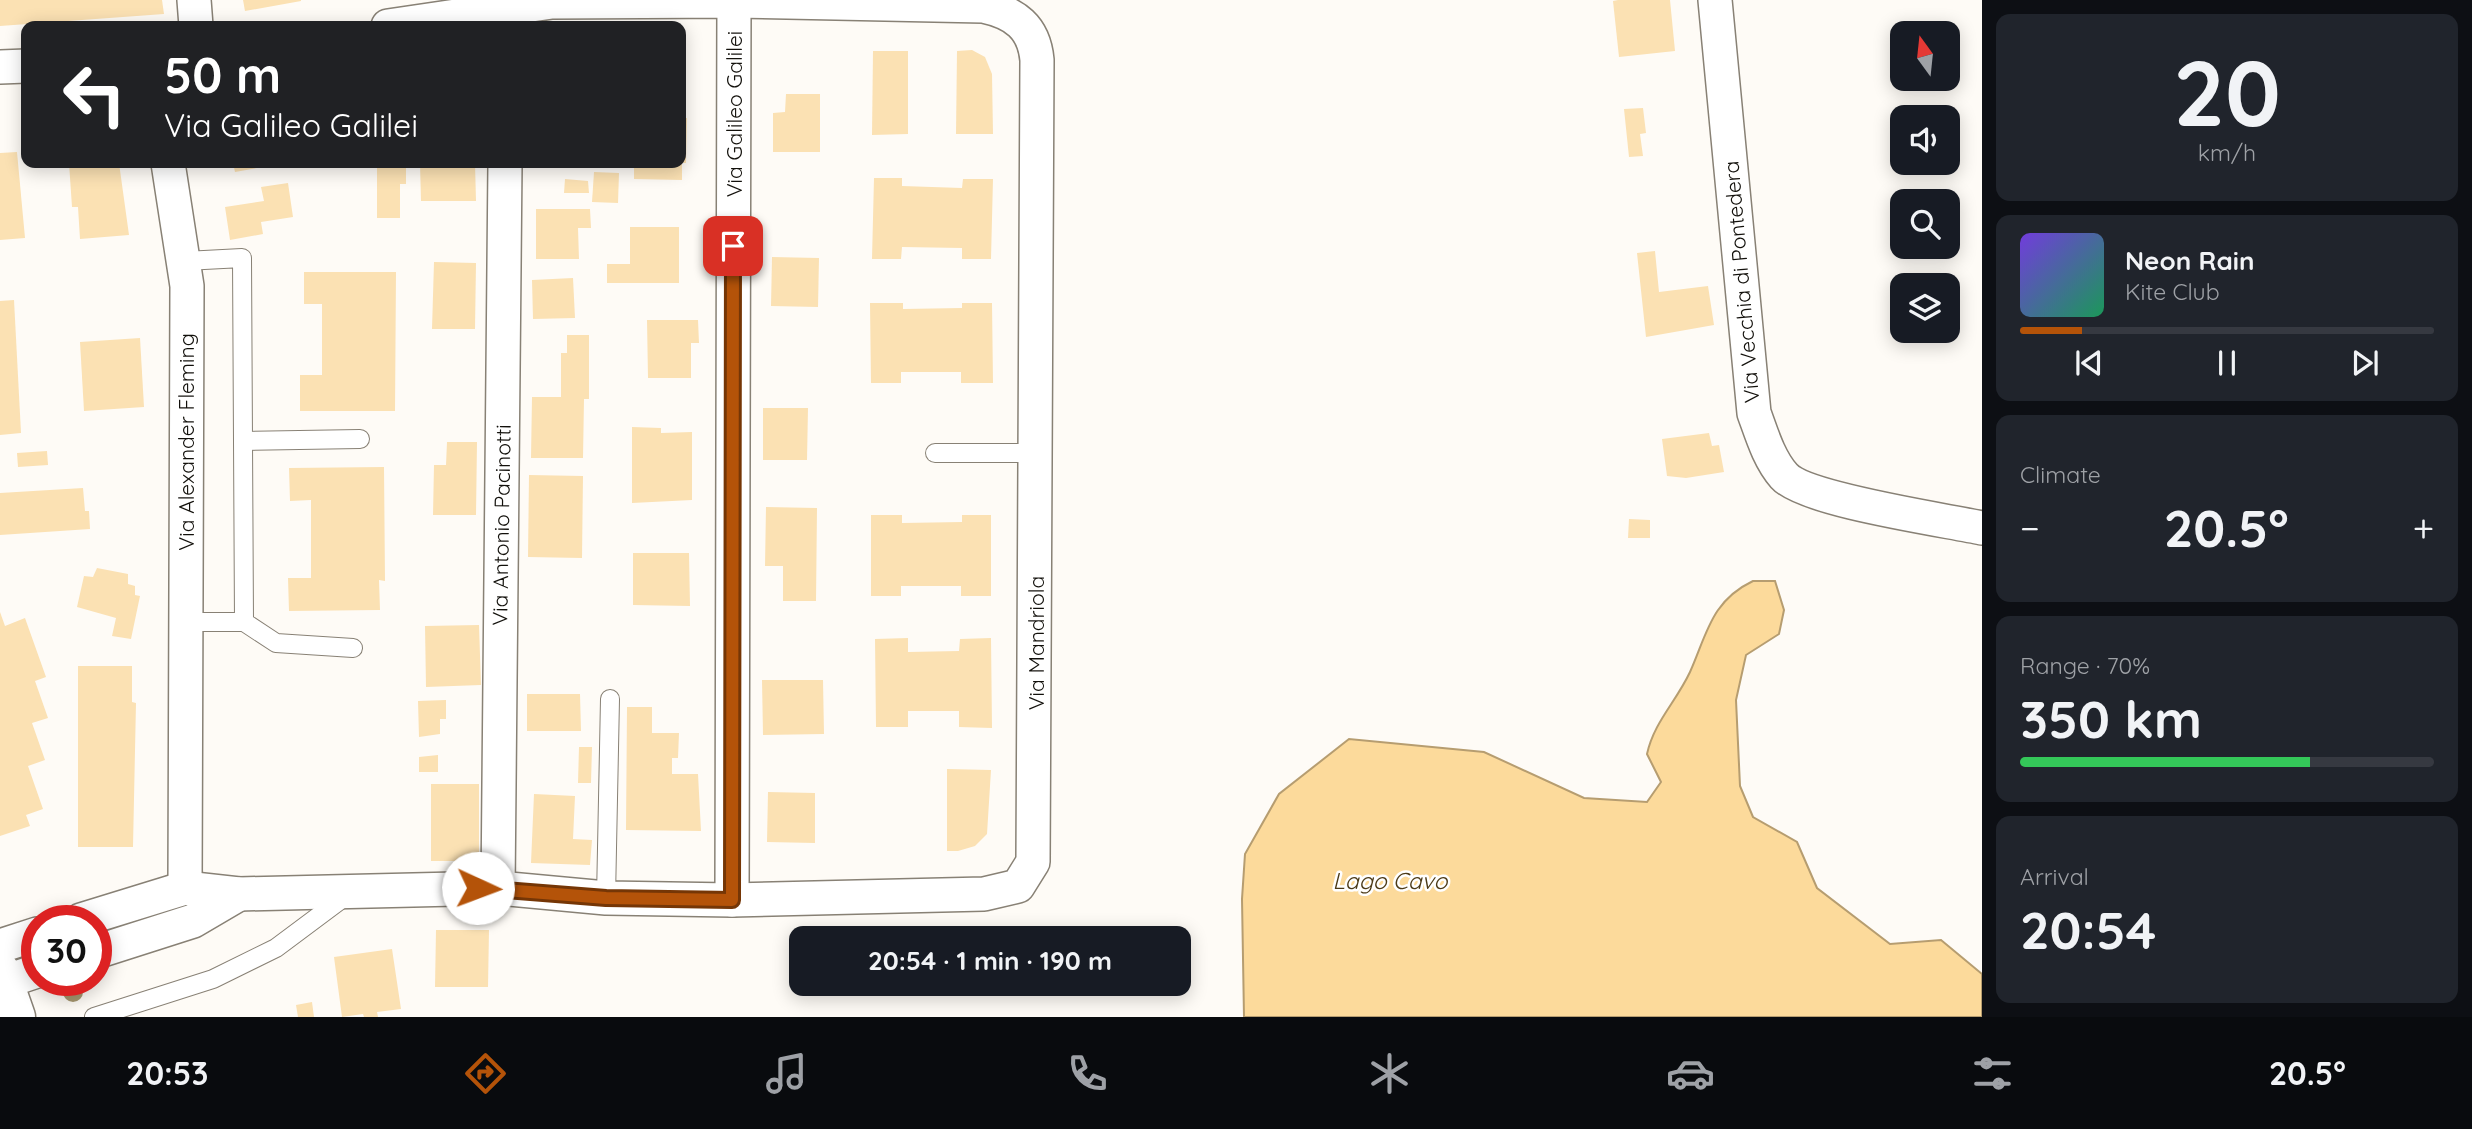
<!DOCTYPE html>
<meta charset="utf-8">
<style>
:root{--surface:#171b24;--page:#20242c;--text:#f1f3f6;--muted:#9ea1a6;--line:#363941;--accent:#b45309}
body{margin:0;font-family:Quicksand,sans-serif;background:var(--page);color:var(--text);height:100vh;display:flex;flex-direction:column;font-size:26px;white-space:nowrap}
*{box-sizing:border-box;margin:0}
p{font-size:23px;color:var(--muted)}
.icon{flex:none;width:38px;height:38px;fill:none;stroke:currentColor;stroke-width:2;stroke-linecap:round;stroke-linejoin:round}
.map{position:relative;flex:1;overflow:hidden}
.details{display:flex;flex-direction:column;gap:14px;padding:14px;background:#0d0f14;width:490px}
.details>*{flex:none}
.hud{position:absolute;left:21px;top:21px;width:665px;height:147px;border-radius:14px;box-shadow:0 4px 18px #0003;background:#202124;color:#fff;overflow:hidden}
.needle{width:46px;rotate:345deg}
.tools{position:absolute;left:1890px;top:21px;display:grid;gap:14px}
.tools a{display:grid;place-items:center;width:70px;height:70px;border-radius:14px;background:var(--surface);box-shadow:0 4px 18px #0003;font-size:35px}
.speed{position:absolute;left:21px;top:905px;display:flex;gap:14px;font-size:35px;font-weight:700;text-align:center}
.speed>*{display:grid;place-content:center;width:91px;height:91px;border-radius:50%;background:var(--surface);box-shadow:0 4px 18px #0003;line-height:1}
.speed .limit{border:10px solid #d22;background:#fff;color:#111}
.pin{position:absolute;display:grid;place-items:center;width:60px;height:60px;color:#fff;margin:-30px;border-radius:14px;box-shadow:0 4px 10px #0006}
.me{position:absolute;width:77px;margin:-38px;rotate:92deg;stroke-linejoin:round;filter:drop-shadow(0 0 5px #0008)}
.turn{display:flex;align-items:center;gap:24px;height:147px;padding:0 28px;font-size:32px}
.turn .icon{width:91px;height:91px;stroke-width:2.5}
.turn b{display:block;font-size:49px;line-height:60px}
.big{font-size:52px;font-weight:800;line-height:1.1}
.details .widget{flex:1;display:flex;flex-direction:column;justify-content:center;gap:10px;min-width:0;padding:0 24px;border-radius:14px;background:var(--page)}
.details .dial{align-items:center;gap:0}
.dial b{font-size:91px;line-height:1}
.song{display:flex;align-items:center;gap:21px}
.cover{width:84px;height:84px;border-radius:10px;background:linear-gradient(135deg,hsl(260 70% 55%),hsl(150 70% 35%))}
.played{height:7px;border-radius:4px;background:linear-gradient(90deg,var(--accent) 15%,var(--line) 15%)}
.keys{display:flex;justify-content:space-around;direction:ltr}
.heat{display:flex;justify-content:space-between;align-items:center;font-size:38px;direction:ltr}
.charge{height:10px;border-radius:5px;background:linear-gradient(90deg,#34c759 70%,var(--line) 0)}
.trip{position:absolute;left:789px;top:926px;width:402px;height:70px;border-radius:14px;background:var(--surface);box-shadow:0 4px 18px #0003;font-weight:800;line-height:70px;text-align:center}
.tabs{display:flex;height:112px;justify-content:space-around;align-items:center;background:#090b0e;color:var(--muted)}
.tabs .icon{width:49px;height:49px}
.tabs .selected{color:var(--accent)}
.tabs b{font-size:32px;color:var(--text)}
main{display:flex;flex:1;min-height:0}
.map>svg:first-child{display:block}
.water{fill:#fcda9b;stroke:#b69d70;stroke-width:2}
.building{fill:#fbe1b3}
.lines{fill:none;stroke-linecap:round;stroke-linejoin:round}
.lane-casing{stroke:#888175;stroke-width:20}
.street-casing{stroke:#888175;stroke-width:36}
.secondary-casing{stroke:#888175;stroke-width:41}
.lane{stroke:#fff;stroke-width:18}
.street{stroke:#fff;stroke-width:33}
.secondary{stroke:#fff;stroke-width:38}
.tree{fill:#a7976f}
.route-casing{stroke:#753606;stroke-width:18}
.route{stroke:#b45309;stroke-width:12}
.labels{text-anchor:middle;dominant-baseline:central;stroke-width:5;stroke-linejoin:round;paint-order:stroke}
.street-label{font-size:21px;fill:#12100b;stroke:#fff}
.water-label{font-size:23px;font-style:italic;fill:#4c3a17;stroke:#fff}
</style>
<main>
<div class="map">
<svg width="1982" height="1017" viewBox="0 0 1982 1017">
<rect width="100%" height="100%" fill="#fefbf6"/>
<path class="water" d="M1753,581h22l9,29 -5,24 -33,21 -10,45 4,86 13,31 44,25 20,46 73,56 51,-4 41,34v43h-738l-2,-118 3,-45 34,-60 70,-55 135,13 100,46 63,4 14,-20 -14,-28c7,-32 29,-52 43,-82 17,-38 21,-71 63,-91z"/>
<g class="building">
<path d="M0,0h162l2,14 -164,12z"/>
<path d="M243,0h58v1l-56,10z"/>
<path d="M1618,0h52l5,51 -56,6 -6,-56z"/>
<path d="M972,50l13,7 7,17 1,60h-37l1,-83z"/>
<path d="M873,51h35v83l-36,1z"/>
<path d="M681,53h5v46l-5,-1z"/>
<path d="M786,94h34v58h-47v-39l12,-1z"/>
<path d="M1643,108l3,25 -6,1 3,22 -14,1 -5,-48z"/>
<path d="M681,118h6l-1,45h-5z"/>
<path d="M17,152l8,86 -25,2v-87z"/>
<path d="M69,163h50l10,72 -49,4 -2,-32h-6z"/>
<path d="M233,163h34l1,3 -33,6z"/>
<path d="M377,163h29v21h-6v34h-23z"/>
<path d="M420,163h55l1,38h-55z"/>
<path d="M545,163h36v3l-36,-1z"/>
<path d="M634,163h48v17l-48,-1z"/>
<path d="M594,172l25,1 -1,30 -26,-1z"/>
<path d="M874,178h28v8l60,2 1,-9h30l-2,80h-29v-11l-60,-1 -1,12h-29z"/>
<path d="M565,179l23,2 1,12h-25z"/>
<path d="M288,183l5,34 -32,5 2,12 -33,6 -5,-33 39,-6 -3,-14z"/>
<path d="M536,209h54l1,19h-13l1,31h-43z"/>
<path d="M630,227h49v56h-72v-19h23z"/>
<path d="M1655,251l4,41 49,-6 6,39 -68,12 -9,-84z"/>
<path d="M772,257l47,1 -1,49 -47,-1z"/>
<path d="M434,262l42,1 -1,66h-43z"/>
<path d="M304,272h92l-1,139h-95v-36h22v-71h-18z"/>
<path d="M573,278l2,40 -42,1 -1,-39z"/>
<path d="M14,300l7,133 -21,2v-134z"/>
<path d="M870,303h33v6l59,-1v-5h30l1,80h-32v-11h-60v11h-30z"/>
<path d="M647,320h51l1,23h-8v35h-43z"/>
<path d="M567,335h22v64h-5l-1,59h-52l1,-61h29v-44h6z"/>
<path d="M140,338l4,69 -60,4 -4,-69z"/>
<path d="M763,408h45l-1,52h-44z"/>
<path d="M632,427l29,1v5l31,-1v68l-60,3z"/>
<path d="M1709,433l3,13 7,-1 5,27 -38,6 -19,-2 -5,-37z"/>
<path d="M447,442h30l-1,73h-43l1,-50h12z"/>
<path d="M47,451l1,14 -30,2 -1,-14z"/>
<path d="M384,467l1,114 -6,-1 1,30 -91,1 -1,-33h23v-78l-21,1 -1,-33z"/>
<path d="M529,475l54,1 -1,82 -54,-1z"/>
<path d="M83,488l2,23h4l1,18 -90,6v-42z"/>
<path d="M766,507l51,1 -1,93h-33v-35h-18z"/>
<path d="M871,515h31v8l60,-1v-7h29v81h-30v-10h-60v10h-30z"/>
<path d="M1629,519l21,1v18h-22z"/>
<path d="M633,553h56l1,53 -57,-1z"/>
<path d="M97,568l31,6v10l7,2v9l5,1 -9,43 -19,-3 4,-18 -39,-11 7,-31 9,1z"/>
<path d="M0,612l5,14 20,-8 21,59 -11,4 13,37 -16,5 13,37 -17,6 15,43 -17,6 4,11 -30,10z"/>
<path d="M479,625l2,60 -55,2 -1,-61z"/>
<path d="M908,638v14l51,-1 1,-12 31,-1 1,90 -33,-1v-16h-51v16h-32l-1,-88z"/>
<path d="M78,666h54v36l4,1 -3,144h-55z"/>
<path d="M762,680h61l1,54 -61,1z"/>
<path d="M527,694h53l1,37h-54z"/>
<path d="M446,700v19h-6v15l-21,3 -1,-36z"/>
<path d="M627,707h25v26h27l-1,25h-6v16h26l3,57 -75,-1z"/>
<path d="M579,747h13l-1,36h-13z"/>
<path d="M438,755v17h-19v-15z"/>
<path d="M947,769l44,1 -4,64 -12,12 -17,5h-11z"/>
<rect x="431" y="784" width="48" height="77"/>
<path d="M768,792l47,1v50l-48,-1z"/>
<path d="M534,794l41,2 -2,43 19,1 -2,25 -59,-2z"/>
<path d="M436,930h53l-1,57h-53z"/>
<path d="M392,949l9,60 -24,3 1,5h-14l-1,-3 -21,3 -8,-60z"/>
<path d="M312,1002l2,15h-16l-2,-12z"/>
</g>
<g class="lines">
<defs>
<g id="lane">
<path d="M243,441l117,-2"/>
<path d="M935,453h102"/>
<path d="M185,622h59l-2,-364 -57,3"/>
<path d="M244,622l32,21 77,5"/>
<path d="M606,898l4,-199"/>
<path d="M94,1017l119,-38 63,-31 71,-53"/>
</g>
<g id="street">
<path d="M194,0l2,26"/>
<path d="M1715,0l39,413c8,22 15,46 30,63 21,24 161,44 198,52"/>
<path d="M0,67l26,-1"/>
<path d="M168,163l19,123 -2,602"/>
<path d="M498,888l7,-725"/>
<path d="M732,900l2,-900"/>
<path d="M81,920l104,-32 54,6 259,-6 108,10 126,2 252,-6 34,-8 15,-24 4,-802c-3,-33 -22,-47 -54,-54l-249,-5 -182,1 -164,24"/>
<path d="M0,946l37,-12"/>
<path d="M96,952l97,-31 46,-27"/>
<path d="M4,982l33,-11"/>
</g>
<path id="secondary" d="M0,971l16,46"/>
</defs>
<use href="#lane" class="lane-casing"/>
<use href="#street" class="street-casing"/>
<use href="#secondary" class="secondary-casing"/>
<use href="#lane" class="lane"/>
<use href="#street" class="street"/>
<use href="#secondary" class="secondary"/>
</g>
<circle class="tree" cx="73" cy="992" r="10"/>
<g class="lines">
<defs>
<path id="route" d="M478,888l128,10 126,2 1,-654"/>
</defs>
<use href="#route" class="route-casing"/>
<use href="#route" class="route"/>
</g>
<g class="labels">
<g class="street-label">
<text transform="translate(734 114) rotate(-90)">Via Galileo Galilei</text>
<text transform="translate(1741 282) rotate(-95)">Via Vecchia di Pontedera</text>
<text transform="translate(186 442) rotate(-90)">Via Alexander Fleming</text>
<text transform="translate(501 525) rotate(-89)">Via Antonio Pacinotti</text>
<text transform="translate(1036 643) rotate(-90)">Via Mandriola</text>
</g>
<g class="water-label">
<text x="1390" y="880">Lago Cavo</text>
</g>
</g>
</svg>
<div class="tools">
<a><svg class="needle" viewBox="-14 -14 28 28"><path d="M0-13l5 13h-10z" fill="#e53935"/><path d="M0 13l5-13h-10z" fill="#9ea1a6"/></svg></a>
<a><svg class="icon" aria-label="sound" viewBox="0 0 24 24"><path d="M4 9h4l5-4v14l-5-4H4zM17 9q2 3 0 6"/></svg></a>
<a><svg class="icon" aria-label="search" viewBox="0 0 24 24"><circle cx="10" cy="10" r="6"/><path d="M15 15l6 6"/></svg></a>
<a><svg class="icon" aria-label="layers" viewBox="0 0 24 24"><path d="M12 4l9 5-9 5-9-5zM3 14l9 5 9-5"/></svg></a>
</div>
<div class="speed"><div class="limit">30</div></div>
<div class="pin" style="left:733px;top:246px;background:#d93025"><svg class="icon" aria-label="arrive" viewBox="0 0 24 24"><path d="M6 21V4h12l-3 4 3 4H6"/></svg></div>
<svg class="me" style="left:478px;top:888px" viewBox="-20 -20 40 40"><circle r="19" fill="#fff"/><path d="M0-13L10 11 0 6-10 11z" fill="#b45309"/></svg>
<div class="trip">20:54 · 1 min · 190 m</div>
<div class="hud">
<div class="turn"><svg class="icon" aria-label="left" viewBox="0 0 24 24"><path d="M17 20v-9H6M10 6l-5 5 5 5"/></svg><div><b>50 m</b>Via Galileo Galilei</div></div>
</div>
</div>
<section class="details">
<div class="widget dial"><b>20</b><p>km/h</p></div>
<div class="widget">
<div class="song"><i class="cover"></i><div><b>Neon Rain</b><p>Kite Club</p></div></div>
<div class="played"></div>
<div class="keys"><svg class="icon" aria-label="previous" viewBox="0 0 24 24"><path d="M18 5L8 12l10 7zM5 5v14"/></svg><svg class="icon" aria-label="pause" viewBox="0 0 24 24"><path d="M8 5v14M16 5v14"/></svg><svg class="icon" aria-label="next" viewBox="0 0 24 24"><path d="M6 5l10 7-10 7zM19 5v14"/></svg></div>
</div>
<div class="widget"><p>Climate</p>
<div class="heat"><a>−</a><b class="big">20.5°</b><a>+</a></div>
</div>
<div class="widget"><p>Range · 70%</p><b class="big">350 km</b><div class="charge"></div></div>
<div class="widget"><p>Arrival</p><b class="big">20:54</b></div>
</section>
</main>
<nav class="tabs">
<b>20:53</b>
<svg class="icon selected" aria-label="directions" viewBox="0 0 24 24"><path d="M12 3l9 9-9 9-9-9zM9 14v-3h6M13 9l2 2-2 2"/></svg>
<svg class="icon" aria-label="music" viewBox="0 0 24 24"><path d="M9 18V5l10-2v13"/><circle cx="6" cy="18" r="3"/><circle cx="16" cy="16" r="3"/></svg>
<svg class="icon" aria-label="phone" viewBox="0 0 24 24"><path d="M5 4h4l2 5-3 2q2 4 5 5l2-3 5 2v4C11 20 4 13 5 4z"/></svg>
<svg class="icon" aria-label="climate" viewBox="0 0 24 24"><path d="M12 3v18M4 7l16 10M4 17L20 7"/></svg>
<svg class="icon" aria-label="car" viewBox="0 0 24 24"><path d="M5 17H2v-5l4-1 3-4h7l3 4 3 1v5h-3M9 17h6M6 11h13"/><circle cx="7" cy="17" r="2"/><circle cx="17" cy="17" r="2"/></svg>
<svg class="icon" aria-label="filters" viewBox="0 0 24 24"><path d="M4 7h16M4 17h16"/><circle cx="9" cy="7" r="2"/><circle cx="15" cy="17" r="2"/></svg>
<b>20.5°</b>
</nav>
